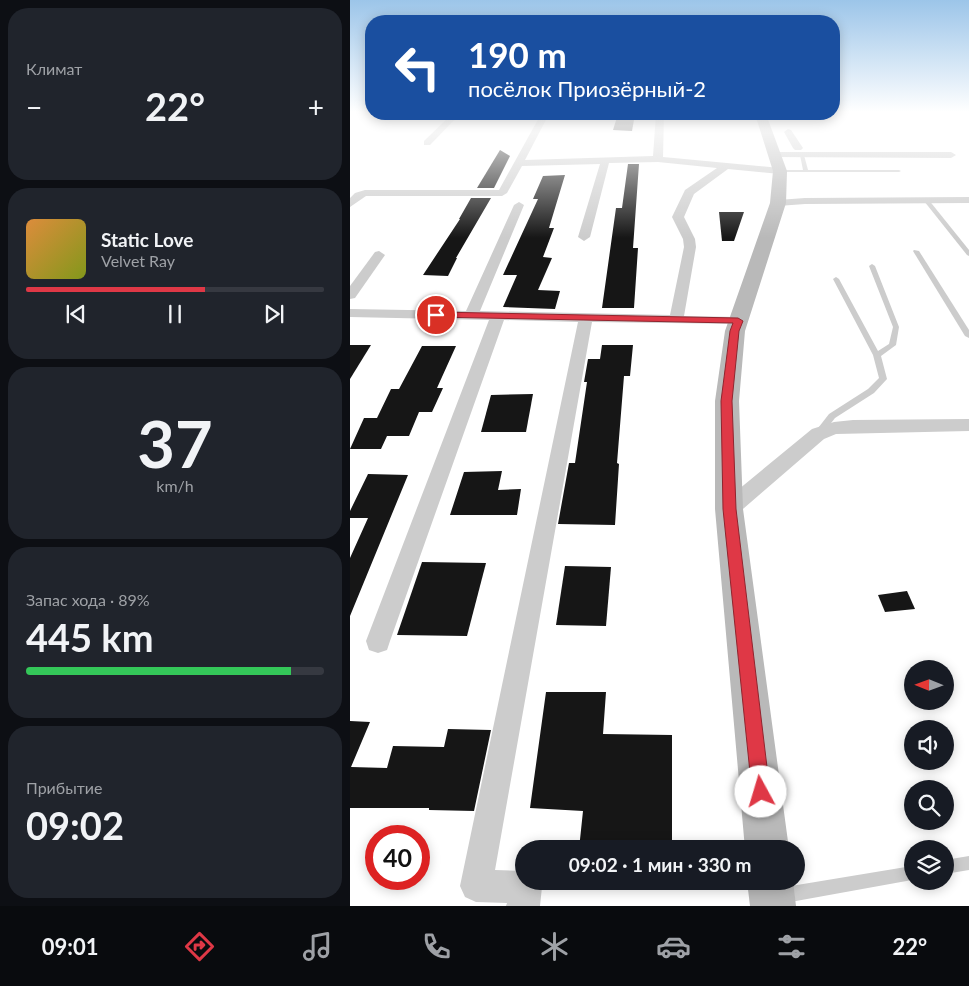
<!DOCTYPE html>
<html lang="ru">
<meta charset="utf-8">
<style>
:root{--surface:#171b24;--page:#20242c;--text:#f1f3f6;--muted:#9ea1a6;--line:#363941;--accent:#df3846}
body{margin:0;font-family:Lato,sans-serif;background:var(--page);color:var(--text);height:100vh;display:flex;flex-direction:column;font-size:19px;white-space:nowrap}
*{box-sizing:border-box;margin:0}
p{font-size:16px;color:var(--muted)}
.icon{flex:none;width:28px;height:28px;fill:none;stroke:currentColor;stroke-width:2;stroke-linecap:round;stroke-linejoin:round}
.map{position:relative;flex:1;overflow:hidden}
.side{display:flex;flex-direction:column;gap:8px;padding:8px;background:#0d0f14;width:350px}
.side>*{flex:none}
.guide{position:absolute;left:15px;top:15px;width:475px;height:105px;border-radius:20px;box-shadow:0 2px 12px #0003;background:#1a4fa0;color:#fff;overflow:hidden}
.needle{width:32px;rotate:271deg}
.tools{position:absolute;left:554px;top:660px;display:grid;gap:10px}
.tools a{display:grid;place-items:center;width:50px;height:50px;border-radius:50%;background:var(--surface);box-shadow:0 2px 12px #0003;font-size:25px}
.speed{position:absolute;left:15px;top:825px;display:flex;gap:10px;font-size:25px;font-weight:700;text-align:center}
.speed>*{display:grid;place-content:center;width:65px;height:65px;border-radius:50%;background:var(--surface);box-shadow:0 2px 12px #0003;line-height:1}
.speed .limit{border:8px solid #d22;background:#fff;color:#111}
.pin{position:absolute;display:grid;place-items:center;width:42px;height:42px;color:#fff;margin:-21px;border:2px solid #fff;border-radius:50%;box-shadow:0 1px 5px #0007}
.me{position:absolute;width:55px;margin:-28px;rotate:354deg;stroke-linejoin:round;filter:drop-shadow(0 0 4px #0008)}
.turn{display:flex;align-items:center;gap:18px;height:105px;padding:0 20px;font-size:22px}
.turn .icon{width:65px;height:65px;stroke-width:2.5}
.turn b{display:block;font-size:35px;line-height:42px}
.big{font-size:38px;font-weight:700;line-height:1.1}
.side .card{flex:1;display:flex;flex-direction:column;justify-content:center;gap:8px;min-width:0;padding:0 18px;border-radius:20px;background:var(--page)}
.side .dial{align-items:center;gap:0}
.dial b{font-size:65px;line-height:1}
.song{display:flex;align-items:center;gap:15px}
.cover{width:60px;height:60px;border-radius:8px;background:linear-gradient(135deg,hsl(30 70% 55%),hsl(70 70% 35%))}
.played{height:5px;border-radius:2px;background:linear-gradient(90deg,var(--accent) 60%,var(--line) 60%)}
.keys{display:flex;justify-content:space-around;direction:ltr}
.heat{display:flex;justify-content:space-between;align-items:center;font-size:28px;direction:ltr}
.charge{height:8px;border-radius:4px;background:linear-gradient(90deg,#34c759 89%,var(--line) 0)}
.trip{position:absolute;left:165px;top:840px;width:290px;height:50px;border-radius:25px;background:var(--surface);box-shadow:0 2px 12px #0003;font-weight:700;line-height:50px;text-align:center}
.tab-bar{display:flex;height:80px;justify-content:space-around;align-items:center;background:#090b0e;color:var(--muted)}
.tab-bar .icon{width:35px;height:35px}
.tab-bar .current{color:var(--accent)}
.tab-bar b{font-size:22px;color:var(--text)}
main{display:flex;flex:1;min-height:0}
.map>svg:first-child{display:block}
.building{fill:#161616}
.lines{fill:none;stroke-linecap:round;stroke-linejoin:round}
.lane{fill:#ccc;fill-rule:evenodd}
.street{fill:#ccc;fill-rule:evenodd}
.secondary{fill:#b9b9b9;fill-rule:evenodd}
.route{fill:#df3846;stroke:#91242e}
</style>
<main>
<section class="side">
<div class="card"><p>Климат</p>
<div class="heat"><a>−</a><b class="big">22°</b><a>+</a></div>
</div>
<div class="card">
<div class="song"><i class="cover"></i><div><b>Static Love</b><p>Velvet Ray</p></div></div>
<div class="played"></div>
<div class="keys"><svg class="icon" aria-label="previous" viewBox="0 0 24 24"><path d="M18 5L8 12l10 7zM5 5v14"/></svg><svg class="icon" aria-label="pause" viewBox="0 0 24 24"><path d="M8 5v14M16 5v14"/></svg><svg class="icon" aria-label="next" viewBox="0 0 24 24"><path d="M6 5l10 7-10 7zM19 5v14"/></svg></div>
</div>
<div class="card dial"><b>37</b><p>km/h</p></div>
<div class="card"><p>Запас хода · 89%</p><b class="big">445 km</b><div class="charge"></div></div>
<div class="card"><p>Прибытие</p><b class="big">09:02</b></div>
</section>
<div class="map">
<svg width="619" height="906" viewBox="0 0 619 906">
<rect width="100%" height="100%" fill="#fff"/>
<g class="building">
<path d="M268,114h17l-3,17 -19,-1z"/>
<path d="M150,150l10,6 -16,32h-17z"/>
<path d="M278,164h11l-6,84h5l-4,60h-32l14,-100h6z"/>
<path d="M215,175l-16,53h5l-11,29 9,1 -14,32 22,1 -5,18 -52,-2 14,-32h-14l35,-76h-5l10,-23z"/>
<path d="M121,198h20l-35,60h1l-9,18 -25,-1 37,-56h-1z"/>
<path d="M369,212h25l-10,29h-12z"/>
<path d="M0,345h21l-21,34z"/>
<path d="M252,345h31l-3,31h-6l-7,87 2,1 -4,61 -57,-1 11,-61h6l12,-81h-3l4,-23h12z"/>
<path d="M72,346h34l-19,42h6l-11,24h-13l-10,24h-22l-6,13h-31l14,-31h13l14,-29h8z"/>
<path d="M183,394l-7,38h-45l10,-37z"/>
<path d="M152,471l-4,19 23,-1 -4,26h-67l14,-43z"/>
<path d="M18,474l40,1 -58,141v-58l18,-40h-18v-7z"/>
<path d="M72,562l64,1 -19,73 -70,-1z"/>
<path d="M215,566l46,1 -5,59 -50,-1z"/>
<path d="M557,591l8,18 -30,3 -7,-17z"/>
<path d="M196,692h60l-3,42 69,1v114h-93l4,-38 -53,-3z"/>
<path d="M0,721l20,1 -19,45 36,1 6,-22 51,1 4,-18 43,1 -17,81 -45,-1v-2h-79z"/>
</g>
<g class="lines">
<g class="lane">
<path d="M452,154l2,1 4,15h91l2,1 -2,1h-121v-1l2,-1h23l-3,-15z"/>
<path d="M574,199h4l41,51v6l-2,-1 -43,-54z"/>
<path d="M564,250l5,1 50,79v8l-4,-2 -52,-85z"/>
<path d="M522,264l3,2 24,61 -3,18 -15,11 6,23 -13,14 -39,25 -14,18h-6l-1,-2 1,-2 14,-18 39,-25 11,-11 -6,-23 -40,-76 3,-2 3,2 39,72 11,-7 4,-17 -24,-61z"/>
<path d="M619,856v14l-24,4v-14z"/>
<path d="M562,866v14l-127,23 -5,-3 -3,-5 3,-5 5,-3z"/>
</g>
<g class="street">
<path d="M102,114h8l-30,31h-6v-4z"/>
<path d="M191,114h8l-24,46 128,-4 3,-42h8l-1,43 117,11 5,3 -5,3 -52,-5 -34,25 -10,23 11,22 1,8 -12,69 54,1 5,1 2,3 -2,3 -151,-2 -97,548 29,1v10h16l2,6 -2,19h-34l1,-3 -31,-1 -11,-5 -5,-11 118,-564 -74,-2 -114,321 -3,9 -9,3 -9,-3 -3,-9 123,-321 -139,-3v-8l116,2 48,-106 5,-3 5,3 -44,106 190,4 14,-68 -1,-8 -11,-22 13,-27 32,-22 -59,-6 -49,1 -19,74 -6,4 -6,-4 22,-73 -78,2 -15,27 -5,3h-136l-16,11v-9l5,-5 10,-3h134z"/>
<path d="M438,129l3,1 12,18 -2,2h-6l-2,-2 -9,-16z"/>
<path d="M425,152h176l5,3 -5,3 -179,-1v-4z"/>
<path d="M619,197v6l-164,1 -27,2 -5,-3 5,-3 27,-2z"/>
<path d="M29,251l6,4 -30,43 -5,1v-13l25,-34z"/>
<path d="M619,419v12l-133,3 -12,5 -88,76 -7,2 -7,-2 -3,-6 3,-6 90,-74 22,-7 19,-2z"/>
</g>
<g class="secondary">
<path d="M405,114h11l21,57 -1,32 -41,128 -6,70 4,108 46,340h-44l-30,-340v-108l10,-70 45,-128 3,-32z"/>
<path d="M397,881h46l3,25h-46z"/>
</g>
</g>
<linearGradient id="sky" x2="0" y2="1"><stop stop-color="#9cc5e9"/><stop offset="0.47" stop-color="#fff"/><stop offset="1" stop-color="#fff" stop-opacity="0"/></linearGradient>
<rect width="619" height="238" fill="url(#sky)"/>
<path class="route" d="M86,312l302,6 5,3 -4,10 -7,70 4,108 34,283 -3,6 -6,3 -7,-3 -2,-6 -29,-283 -2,-108 9,-70 3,-8 -300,-6 -1,-2z"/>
</svg>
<div class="tools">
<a><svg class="needle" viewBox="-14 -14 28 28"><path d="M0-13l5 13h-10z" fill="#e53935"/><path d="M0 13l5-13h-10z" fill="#9ea1a6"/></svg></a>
<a><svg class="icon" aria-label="sound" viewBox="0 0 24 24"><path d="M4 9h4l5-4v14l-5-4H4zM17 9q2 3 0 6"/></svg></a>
<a><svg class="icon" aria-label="search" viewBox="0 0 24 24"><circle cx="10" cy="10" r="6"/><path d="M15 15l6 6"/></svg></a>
<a><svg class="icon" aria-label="layers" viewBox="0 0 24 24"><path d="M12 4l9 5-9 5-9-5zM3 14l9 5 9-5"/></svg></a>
</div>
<div class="speed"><div class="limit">40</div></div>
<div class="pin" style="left:86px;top:315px;background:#d93025"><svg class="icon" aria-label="arrive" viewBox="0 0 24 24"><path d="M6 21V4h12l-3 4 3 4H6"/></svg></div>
<svg class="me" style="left:411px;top:792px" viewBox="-20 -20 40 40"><circle r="19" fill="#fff"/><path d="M0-13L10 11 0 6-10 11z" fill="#df3846"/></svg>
<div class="trip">09:02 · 1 мин · 330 m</div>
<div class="guide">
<div class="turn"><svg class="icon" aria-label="left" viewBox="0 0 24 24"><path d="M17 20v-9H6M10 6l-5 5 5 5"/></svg><div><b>190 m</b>посёлок Приозёрный-2</div></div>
</div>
</div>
</main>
<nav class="tab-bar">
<b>09:01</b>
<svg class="icon current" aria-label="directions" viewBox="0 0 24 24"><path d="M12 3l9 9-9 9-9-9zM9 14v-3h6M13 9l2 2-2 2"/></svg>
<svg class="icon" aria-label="music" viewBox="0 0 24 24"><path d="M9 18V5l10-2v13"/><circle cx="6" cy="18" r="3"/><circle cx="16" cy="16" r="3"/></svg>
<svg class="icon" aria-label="phone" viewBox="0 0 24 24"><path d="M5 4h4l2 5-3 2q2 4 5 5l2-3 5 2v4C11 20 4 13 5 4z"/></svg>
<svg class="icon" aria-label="climate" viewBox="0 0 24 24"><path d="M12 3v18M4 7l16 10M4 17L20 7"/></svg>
<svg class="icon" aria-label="car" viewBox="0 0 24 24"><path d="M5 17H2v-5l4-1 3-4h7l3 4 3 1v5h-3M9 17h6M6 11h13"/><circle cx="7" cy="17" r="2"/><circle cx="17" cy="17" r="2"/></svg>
<svg class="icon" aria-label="filters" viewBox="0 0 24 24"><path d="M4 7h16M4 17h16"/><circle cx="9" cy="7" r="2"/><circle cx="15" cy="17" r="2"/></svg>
<b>22°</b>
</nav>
